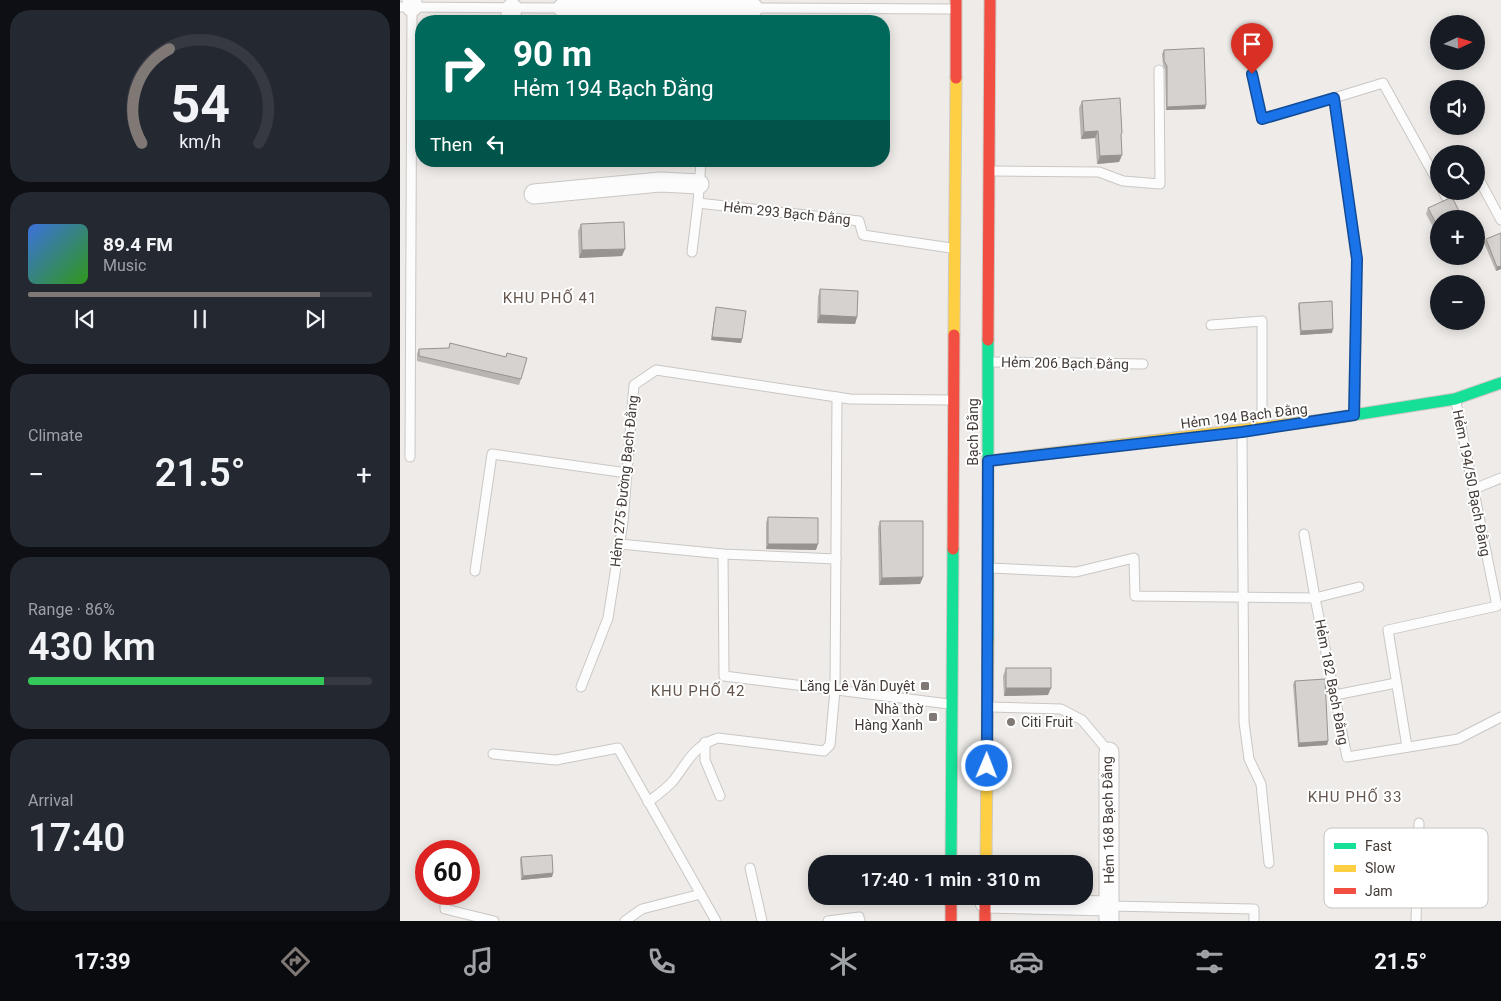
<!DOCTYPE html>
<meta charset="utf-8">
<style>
:root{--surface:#171b24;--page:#242831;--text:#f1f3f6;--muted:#9ea1a6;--line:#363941;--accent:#7f7874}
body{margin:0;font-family:Roboto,sans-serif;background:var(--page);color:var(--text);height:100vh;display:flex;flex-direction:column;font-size:19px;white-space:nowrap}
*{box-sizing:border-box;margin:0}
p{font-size:16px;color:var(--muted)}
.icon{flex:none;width:28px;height:28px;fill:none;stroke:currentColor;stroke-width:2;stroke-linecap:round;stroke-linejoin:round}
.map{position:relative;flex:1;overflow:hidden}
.sheet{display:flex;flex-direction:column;gap:10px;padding:10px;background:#0d0f14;width:400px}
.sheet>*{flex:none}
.guide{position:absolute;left:15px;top:15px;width:475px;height:152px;border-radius:20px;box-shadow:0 2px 12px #0003;background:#00695c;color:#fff;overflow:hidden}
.needle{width:32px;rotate:86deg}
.buttons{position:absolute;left:1030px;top:15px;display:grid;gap:10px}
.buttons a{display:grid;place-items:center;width:55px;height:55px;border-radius:50%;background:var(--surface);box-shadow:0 2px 12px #0003;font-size:25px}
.speed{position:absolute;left:15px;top:840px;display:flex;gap:10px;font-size:25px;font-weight:700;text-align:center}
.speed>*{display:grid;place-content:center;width:65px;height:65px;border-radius:50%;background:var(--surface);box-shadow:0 2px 12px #0003;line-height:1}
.speed .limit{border:8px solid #d22;background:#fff;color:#111}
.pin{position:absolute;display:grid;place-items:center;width:42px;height:42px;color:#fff;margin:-51px -21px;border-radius:50% 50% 50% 0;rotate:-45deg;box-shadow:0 0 5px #0007}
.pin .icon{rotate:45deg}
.me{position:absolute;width:55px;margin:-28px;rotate:1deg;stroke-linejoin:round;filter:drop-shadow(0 0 4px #0008)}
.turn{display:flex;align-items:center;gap:18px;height:105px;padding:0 15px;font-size:22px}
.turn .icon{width:65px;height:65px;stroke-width:2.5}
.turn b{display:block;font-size:35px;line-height:42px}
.then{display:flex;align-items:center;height:48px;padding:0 15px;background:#0003;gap:10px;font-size:19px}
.big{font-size:38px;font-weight:600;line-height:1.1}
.sheet .widget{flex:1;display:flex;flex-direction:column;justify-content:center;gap:8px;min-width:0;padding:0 18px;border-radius:20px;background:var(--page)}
.sheet .dial{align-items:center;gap:0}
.dial svg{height:130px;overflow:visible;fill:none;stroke:var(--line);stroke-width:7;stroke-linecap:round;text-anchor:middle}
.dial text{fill:var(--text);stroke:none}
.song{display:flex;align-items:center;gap:15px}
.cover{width:60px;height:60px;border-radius:8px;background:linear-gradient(135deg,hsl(220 70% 55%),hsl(110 70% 35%))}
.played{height:5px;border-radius:2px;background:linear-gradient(90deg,var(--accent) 85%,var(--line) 85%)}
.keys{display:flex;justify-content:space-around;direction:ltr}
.heat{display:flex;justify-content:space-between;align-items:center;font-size:28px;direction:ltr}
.charge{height:8px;border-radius:4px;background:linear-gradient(90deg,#34c759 86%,var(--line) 0)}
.trip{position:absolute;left:408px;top:855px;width:285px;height:50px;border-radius:20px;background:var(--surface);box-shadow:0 2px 12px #0003;font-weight:600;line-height:50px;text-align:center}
.menu{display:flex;height:80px;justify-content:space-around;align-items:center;background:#090b0e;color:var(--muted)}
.menu .icon{width:35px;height:35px}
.menu .current{color:var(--accent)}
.menu b{font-size:22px;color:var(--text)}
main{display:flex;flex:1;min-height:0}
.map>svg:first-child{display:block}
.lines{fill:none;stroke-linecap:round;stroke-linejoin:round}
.lane-casing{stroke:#cac7c4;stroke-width:11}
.street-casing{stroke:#cac7c4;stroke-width:21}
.fast-casing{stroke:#cec8c1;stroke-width:13}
.slow-casing{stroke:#cec8c1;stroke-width:13}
.jam-casing{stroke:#cec8c1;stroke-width:13}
.lane{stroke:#fcfcfc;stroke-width:9}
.street{stroke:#fcfcfc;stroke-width:19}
.fast{stroke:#16e098;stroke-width:11}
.slow{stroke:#ffcf43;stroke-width:11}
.jam{stroke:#f24e42;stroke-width:11}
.wall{fill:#b8b5b2}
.shaded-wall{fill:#969391}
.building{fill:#d6d2cf;stroke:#969391}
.route-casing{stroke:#114b97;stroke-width:12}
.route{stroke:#1a73e8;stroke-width:9}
.poi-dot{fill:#7f7874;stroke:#fff;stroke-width:2}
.labels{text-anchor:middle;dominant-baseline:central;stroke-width:4;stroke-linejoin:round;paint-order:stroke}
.street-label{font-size:14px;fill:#433a35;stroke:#fff}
.poi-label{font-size:14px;fill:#433a35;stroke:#fff;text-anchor:end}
.neighbourhood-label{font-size:15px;letter-spacing:1px;fill:#65564d;stroke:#fff}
.key{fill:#fff;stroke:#c7c4c2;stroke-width:1}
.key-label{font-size:14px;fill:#433a35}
</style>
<main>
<section class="sheet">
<div class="widget dial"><svg viewBox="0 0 100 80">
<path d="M14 69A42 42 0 1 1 86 69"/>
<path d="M14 69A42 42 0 0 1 31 11" stroke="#7f7874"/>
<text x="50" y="56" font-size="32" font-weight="700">54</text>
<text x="50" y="72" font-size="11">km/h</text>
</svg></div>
<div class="widget">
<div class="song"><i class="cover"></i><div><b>89.4 FM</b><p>Music</p></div></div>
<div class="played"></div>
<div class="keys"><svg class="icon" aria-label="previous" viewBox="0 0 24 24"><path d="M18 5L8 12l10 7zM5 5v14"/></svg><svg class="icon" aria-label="pause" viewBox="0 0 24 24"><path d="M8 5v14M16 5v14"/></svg><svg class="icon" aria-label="next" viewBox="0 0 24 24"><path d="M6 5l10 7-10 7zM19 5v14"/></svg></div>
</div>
<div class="widget"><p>Climate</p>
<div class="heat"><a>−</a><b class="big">21.5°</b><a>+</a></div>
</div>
<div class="widget"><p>Range · 86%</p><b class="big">430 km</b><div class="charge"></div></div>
<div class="widget"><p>Arrival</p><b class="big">17:40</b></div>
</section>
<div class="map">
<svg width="1101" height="921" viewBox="0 0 1101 921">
<rect width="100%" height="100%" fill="#eeebe8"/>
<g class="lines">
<defs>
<g id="lane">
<path d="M353,5v3l199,1"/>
<path d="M0,7l163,1"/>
<path d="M852,74l10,45 72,-21 23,161 -2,153"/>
<path d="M934,98l49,-15 56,101"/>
<path d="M592,171l107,1 24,9 37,3 -1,-114"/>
<path d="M1076,185l5,-2 20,37"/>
<path d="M1043,191l3,6 15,-6"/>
<path d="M298,203l161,18 4,14 88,13"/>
<path d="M292,252l6,-49 3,-42"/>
<path d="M811,325l51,-4v105"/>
<path d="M591,362l152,2"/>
<path d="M842,434l2,288 5,37 12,25 8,79"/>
<path d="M10,457l2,-450"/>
<path d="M1074,489l27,-11"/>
<path d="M904,534l11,64 44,-11"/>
<path d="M220,544l103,10 113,5"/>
<path d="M323,554l1,122 225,28"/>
<path d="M589,568l87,4 58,-14 1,38 180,2 32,159 111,-18 43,-22"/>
<path d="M75,571l17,-117 135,19"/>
<path d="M181,687l27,-69 15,-96 11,-137 22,-15 194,29 100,1"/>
<path d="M935,695l61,-12"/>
<path d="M591,707l70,2 21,11 27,32"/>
<path d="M305,742v18l15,36"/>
<path d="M1007,747l-19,-117 109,-24 -41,-204"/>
<path d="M93,754l63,6 62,-12 98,173"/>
<path d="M248,802c8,-6 18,-13 25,-21 15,-19 20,-35 45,-43l106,13 6,-6 5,-55 2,-293"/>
<path d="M350,868l12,53"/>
<path d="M45,894v15l49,12"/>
<path d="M709,906l145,3v12"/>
<path d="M225,921l17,-12 59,-15"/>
<path d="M428,921l31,-4 1,4"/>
<path d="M1016,921l3,-98"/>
</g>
<g id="street">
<path d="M12,0v7"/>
<path d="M163,8h190"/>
<path d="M110,21l2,-13"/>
<path d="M134,194l126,-12 39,2"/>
<path d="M709,752v169"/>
<path d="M585,903l124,3"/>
</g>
<g id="fast">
<path d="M922,420l133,-21 46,-16"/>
<path d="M588,640v-300"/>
<path d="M551,864l2,-315"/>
</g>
<g id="slow">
<path d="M554,335l2,-257"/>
<path d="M588,461l334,-41"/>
<path d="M586,864l2,-224"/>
</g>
<g id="jam">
<path d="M556,78v-78"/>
<path d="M588,340l2,-340"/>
<path d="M553,549l1,-214"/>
<path d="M551,896v25"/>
<path d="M585,896v25"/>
</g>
</defs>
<use href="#lane" class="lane-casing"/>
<use href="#street" class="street-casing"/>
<use href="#fast" class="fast-casing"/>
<use href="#slow" class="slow-casing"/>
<use href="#jam" class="jam-casing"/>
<use href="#lane" class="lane"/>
<use href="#street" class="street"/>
<use href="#fast" class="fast"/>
<use href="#slow" class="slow"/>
<use href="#jam" class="jam"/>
</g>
<g class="wall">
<path d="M764,50l42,55 -1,4 -39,1 -1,-40 -2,-5 -1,-11z"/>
<path d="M682,101l39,37 1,17 -3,7 -22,2 -2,-26 -14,1 -2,-31z"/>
<path d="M1028,208l11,11v19l-13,-24z"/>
<path d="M181,224l41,32 -43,2 -1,-27z"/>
<path d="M1086,239l15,30 -5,2 -12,-28z"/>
<path d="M420,289l37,28 -2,7 -38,-1 1,-26z"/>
<path d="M899,303l33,30 -32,2 -2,-29z"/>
<path d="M316,307l26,32 -1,4 -30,-3 4,-29z"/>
<path d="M50,343l71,36 -2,6 -102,-24v-7l2,-5 30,-1z"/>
<path d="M368,517l48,33 -50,-1v-26z"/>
<path d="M480,521l43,56 -3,7 -41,1 -1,-57z"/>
<path d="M606,668l42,27 -44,1 -1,-20z"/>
<path d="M895,681l33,60 -1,4 -29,2 -5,-63z"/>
<path d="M121,857l32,16 -1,4 -31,3 -1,-20z"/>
</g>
<g class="shaded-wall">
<path d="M806,105l-1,4 -39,1 1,-3z"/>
<path d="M698,131l-3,7 -14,1 3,-7z"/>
<path d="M722,155l-3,7 -22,2 3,-8z"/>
<path d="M225,249l-3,7 -43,2 3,-8z"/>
<path d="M1101,266v3l-5,2 1,-4z"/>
<path d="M420,315l37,2 -2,7 -38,-1z"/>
<path d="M933,329l-1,4 -32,2 1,-4z"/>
<path d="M312,337l30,2 -1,4 -30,-3z"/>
<path d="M368,544h50l-2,6 -50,-1z"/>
<path d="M523,577l-3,7 -41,1 3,-7z"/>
<path d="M606,688h45l-3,7 -44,1z"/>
<path d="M928,741l-1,4 -29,2 1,-4z"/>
<path d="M153,873l-1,4 -31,3 2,-4z"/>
</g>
<g class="building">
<path d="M804,48l2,57 -39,2v-41l-3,-5v-11z"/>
<path d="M720,98l2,35 -1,1 1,21 -22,1 -2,-25 -14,1 -2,-31z"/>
<path d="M1052,197l11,22h-24v10l-11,-21z"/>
<path d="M224,222l1,27 -43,1 -1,-26z"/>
<path d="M1101,233v33l-4,1 -11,-28z"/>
<path d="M420,289l38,2 -1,26 -37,-2z"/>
<path d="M932,301l1,28 -32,2 -2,-28z"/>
<path d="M316,307l30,4 -4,28 -30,-2z"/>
<path d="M50,343l56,14 1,-4 20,5 -6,21 -102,-23v-7l30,-1z"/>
<path d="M368,517l50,1v26h-50z"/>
<path d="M480,521h43v56l-41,1z"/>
<rect x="606" y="668" width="45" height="20"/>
<path d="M925,679l3,62 -29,2 -4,-62z"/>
<path d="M152,855l1,18 -30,3 -2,-19z"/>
</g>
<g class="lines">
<defs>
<path id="route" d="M587,766l1,-305 254,-29 112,-17 3,-156 -23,-161 -72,21 -10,-45"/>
</defs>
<use href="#route" class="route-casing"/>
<use href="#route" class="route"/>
</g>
<g class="poi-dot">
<rect x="520" y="681" width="10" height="10" rx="2.5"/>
<rect x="528" y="712" width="10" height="10" rx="2.5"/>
<circle cx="611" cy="722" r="5"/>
</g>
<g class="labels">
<g class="street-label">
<text transform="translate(387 213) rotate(6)">Hẻm 293 Bạch Đằng</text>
<text transform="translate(665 363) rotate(1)">Hẻm 206 Bạch Đằng</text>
<text transform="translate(844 416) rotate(-7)">Hẻm 194 Bạch Đằng</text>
<text transform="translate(573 432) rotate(-90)">Bạch Đằng</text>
<text transform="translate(224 481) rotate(-84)">Hẻm 275 Đường Bạch Đằng</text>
<text transform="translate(1072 483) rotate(79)">Hẻm 194/50 Bạch Đằng</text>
<text transform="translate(932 682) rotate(79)">Hẻm 182 Bạch Đằng</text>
<text transform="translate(708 820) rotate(-91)">Hẻm 168 Bạch Đằng</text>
</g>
<g class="poi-label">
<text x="515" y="686">Lăng Lê Văn Duyệt</text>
<text x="523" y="709">Nhà thờ<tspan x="523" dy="16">Hàng Xanh</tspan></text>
<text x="621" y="722" text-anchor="start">Citi Fruit</text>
</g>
<g class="neighbourhood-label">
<text x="150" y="298">KHU PHỐ 41</text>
<text x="298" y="691">KHU PHỐ 42</text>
<text x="955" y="797">KHU PHỐ 33</text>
</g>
</g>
<rect x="924" y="828" width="164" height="80" rx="8" class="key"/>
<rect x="934" y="843" width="22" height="6" fill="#16e098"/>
<rect x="934" y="865" width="22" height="7" fill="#ffcf43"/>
<rect x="934" y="888" width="22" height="6" fill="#f24e42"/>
<g class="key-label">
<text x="965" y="851">Fast</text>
<text x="965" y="873">Slow</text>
<text x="965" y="896">Jam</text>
</g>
</svg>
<div class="buttons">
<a><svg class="needle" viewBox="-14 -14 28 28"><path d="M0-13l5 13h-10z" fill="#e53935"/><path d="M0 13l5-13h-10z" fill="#9ea1a6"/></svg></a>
<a><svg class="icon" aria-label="sound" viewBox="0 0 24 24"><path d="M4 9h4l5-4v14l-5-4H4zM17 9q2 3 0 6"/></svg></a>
<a><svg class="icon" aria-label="search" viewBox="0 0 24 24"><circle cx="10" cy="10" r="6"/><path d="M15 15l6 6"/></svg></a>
<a>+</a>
<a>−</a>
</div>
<div class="speed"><div class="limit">60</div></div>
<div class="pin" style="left:852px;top:74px;background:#d93025"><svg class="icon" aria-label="arrive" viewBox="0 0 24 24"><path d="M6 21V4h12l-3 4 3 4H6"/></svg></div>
<svg class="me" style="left:587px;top:766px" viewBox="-20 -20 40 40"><circle r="17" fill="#1a73e8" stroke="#fff" stroke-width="3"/><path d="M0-11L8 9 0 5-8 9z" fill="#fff"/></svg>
<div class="trip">17:40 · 1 min · 310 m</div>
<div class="guide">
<div class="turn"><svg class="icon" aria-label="right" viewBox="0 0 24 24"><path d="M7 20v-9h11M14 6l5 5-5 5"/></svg><div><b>90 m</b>Hẻm 194 Bạch Đằng</div></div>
<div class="then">Then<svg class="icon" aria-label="left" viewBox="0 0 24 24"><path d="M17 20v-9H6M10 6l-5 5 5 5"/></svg></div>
</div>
</div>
</main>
<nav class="menu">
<b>17:39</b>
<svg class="icon current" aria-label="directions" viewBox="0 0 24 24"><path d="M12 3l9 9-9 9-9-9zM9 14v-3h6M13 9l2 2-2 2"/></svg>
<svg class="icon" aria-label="music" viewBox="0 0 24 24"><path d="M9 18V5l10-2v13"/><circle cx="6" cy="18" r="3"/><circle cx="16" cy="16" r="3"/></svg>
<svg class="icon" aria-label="phone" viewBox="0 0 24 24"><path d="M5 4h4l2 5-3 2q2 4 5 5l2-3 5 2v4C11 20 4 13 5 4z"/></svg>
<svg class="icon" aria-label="climate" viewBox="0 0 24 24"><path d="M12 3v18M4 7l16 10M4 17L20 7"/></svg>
<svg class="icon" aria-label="car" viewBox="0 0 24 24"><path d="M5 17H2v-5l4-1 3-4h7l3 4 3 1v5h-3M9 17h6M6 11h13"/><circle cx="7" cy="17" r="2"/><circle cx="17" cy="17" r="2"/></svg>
<svg class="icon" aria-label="filters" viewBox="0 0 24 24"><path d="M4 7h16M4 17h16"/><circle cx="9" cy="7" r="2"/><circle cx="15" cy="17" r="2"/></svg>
<b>21.5°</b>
</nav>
